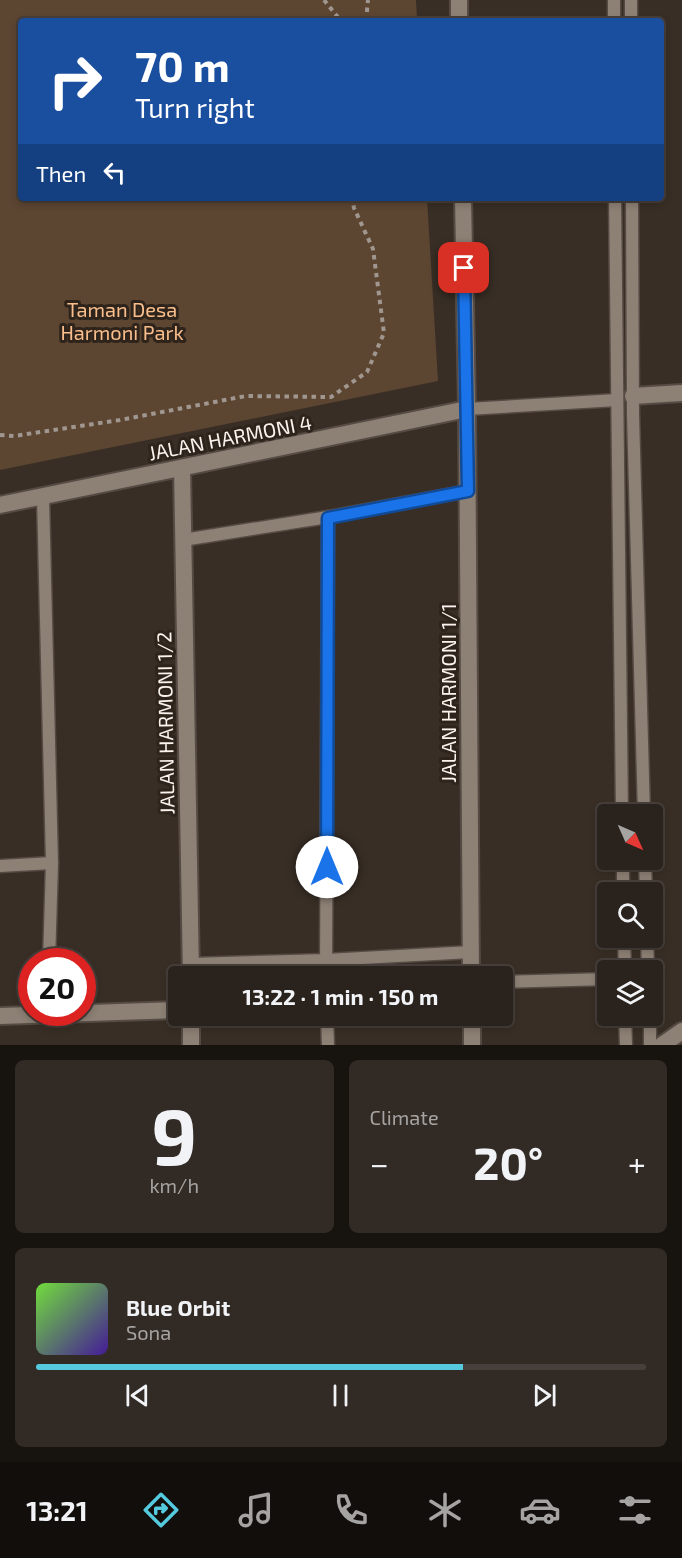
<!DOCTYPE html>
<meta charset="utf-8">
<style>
:root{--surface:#2a221c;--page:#322a25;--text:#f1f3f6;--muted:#a5a4a3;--line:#463f3b;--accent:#55cadf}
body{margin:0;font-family:"Exo 2",sans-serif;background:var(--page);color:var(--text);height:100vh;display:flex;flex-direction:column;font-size:22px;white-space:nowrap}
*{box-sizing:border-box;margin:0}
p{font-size:20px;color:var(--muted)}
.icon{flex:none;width:33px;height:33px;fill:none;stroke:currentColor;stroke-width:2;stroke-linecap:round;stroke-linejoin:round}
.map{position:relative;height:1045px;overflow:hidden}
.panel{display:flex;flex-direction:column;gap:15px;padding:15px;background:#17130f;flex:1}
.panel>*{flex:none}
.guide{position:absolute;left:18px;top:18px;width:646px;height:183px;border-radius:6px;box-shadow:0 3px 9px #0003,0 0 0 2px var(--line);background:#1a4fa0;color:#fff;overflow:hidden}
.needle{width:39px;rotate:135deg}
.tools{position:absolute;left:597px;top:804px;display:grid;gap:12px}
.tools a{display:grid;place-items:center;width:66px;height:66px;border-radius:6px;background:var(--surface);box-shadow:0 3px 9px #0003,0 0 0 2px var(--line);font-size:30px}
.speed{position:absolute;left:18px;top:948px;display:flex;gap:12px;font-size:30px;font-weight:700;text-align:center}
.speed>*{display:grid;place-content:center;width:78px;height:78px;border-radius:50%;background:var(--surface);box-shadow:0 3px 9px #0003,0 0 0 2px var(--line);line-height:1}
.speed .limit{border:9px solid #d22;background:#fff;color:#111}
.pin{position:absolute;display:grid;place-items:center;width:51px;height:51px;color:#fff;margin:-26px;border-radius:12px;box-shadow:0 3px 9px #0006}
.me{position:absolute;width:66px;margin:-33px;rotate:0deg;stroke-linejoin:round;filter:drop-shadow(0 0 4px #0008)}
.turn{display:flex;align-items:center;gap:21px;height:126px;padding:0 18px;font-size:27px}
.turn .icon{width:78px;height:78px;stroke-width:2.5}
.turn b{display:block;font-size:42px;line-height:51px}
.then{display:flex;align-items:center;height:57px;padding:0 18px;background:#0003;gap:12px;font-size:22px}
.big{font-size:45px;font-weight:700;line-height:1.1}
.panel .card{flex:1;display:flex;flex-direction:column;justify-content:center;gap:9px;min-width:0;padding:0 21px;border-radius:9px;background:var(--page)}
.panel .dial{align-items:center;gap:0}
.dial b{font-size:78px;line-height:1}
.song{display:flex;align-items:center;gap:18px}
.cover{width:72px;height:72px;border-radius:9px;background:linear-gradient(135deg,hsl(100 70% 55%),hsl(260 70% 35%))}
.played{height:6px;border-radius:3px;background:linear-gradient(90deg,var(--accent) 70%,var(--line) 70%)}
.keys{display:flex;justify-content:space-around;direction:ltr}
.heat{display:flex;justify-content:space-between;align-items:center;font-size:33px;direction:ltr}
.panel .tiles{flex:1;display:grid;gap:15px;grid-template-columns:1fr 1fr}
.card:last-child{grid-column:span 2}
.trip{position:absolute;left:168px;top:966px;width:345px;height:60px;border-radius:6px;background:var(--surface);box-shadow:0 3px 9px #0003,0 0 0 2px var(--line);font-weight:700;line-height:60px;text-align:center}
.tabs{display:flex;height:96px;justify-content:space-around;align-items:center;background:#110e0b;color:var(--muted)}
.tabs .icon{width:42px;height:42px}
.tabs .current{color:var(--accent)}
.tabs b{font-size:27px;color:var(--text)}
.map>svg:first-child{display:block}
.green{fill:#5c4531}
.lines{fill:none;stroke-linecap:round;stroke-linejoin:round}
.service-casing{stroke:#554b44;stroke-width:15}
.minor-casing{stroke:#554b44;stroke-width:20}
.path{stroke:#a09790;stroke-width:4;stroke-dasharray:4.5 4.5;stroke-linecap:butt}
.service{stroke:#8d8075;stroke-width:12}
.minor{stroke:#8d8075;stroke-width:16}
.route-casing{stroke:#114b97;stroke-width:15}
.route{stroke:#1a73e8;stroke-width:10}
.labels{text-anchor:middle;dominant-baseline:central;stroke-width:6;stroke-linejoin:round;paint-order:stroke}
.park-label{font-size:20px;fill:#f9be8b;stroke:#2e241b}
.street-label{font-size:20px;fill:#fbf3ee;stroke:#2e241b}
</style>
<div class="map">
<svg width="682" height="1045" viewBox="0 0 682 1045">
<rect width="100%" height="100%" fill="#382e25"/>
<path class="green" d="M0,0h416l1,21h-396v177h406l11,183 -438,89z"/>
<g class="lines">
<defs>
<g id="service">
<path d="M614,0v21"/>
<path d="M631,0v21"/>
<path d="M615,198l7,616"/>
<path d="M632,198l1,217 11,399"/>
<path d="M467,409l150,-9"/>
<path d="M43,497l9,366 -3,99"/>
<path d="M183,540l145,-23 140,-26"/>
<path d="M623,860v32"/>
<path d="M645,860l1,32"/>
<path d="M0,866l52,-3"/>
<path d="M624,938l1,32"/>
<path d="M647,938l1,32"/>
<path d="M190,964l136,-4 145,-8"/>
<path d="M326,976l2,-459"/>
<path d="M502,982l106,-3"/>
<path d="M327,1016l1,29"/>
<path d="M625,1016l1,29"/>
<path d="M650,1016v29"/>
</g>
<g id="minor">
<path d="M459,0v21"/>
<path d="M463,198l4,211 4,567"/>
<path d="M633,396l49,-3"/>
<path d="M182,468l9,508"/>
<path d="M0,505l467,-96"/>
<path d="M0,1016l178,-6"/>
<path d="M191,1016v29"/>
<path d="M472,1016v29"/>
<path d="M662,1045l20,-14"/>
</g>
</defs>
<use href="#service" class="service-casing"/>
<use href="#minor" class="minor-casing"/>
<g class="path">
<path d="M324,0l17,21"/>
<path d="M366,21l2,-21"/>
<path d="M0,435l14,1 106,-16 126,-24 85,1 36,-25 17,-39 -11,-84 -19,-41 -2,-10"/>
</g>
<use href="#service" class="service"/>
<use href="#minor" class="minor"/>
</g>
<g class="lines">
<defs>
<path id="route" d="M327,867l1,-349 140,-27 -4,-223"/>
</defs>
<use href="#route" class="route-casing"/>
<use href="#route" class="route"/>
</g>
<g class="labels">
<g class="park-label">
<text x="122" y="309">Taman Desa<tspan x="122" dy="23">Harmoni Park</tspan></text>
</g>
<g class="street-label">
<text transform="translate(230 437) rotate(-11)">JALAN HARMONI 4</text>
<text transform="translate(448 693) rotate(-90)">JALAN HARMONI 1/1</text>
<text transform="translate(165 723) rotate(-91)">JALAN HARMONI 1/2</text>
</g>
</g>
</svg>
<div class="tools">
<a><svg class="needle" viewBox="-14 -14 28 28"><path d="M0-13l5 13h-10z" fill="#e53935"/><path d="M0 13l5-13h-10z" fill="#a5a4a3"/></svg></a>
<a><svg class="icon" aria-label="search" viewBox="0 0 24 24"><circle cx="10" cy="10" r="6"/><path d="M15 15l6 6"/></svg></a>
<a><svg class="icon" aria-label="layers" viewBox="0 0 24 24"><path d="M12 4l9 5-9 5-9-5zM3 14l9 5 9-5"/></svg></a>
</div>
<div class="speed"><div class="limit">20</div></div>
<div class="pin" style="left:464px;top:268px;background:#d93025"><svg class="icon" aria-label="arrive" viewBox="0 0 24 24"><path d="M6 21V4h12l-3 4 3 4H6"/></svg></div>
<svg class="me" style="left:327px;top:867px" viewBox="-20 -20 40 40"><circle r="19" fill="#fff"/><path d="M0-13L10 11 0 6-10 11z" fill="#1a73e8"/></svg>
<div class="trip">13:22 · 1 min · 150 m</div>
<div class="guide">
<div class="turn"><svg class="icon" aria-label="right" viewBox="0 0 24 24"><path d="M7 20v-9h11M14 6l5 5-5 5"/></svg><div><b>70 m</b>Turn right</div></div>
<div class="then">Then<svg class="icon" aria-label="left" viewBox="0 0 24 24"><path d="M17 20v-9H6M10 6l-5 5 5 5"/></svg></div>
</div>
</div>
<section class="panel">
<div class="tiles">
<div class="card dial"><b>9</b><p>km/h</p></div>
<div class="card"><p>Climate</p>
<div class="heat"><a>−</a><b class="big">20°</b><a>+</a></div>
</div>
<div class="card">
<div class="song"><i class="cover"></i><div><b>Blue Orbit</b><p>Sona</p></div></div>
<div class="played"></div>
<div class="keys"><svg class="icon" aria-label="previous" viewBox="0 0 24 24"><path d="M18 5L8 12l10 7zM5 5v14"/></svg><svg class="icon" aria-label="pause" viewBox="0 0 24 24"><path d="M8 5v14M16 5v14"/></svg><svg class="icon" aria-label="next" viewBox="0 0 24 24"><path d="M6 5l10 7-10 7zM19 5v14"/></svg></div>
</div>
</div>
</section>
<nav class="tabs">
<b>13:21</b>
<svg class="icon current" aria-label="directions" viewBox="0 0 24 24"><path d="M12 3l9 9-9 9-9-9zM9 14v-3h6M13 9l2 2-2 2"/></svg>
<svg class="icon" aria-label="music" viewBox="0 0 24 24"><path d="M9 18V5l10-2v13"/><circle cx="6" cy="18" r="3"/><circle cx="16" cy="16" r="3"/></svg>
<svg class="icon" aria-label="phone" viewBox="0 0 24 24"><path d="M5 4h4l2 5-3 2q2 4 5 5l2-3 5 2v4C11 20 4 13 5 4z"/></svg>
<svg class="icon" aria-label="climate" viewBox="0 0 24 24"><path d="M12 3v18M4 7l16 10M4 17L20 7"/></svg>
<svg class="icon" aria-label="car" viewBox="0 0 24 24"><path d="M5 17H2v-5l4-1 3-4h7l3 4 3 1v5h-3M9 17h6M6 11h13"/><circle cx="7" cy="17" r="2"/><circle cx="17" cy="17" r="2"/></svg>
<svg class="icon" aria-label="filters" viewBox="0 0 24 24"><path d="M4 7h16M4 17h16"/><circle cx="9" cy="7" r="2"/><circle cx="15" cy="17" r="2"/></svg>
</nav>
